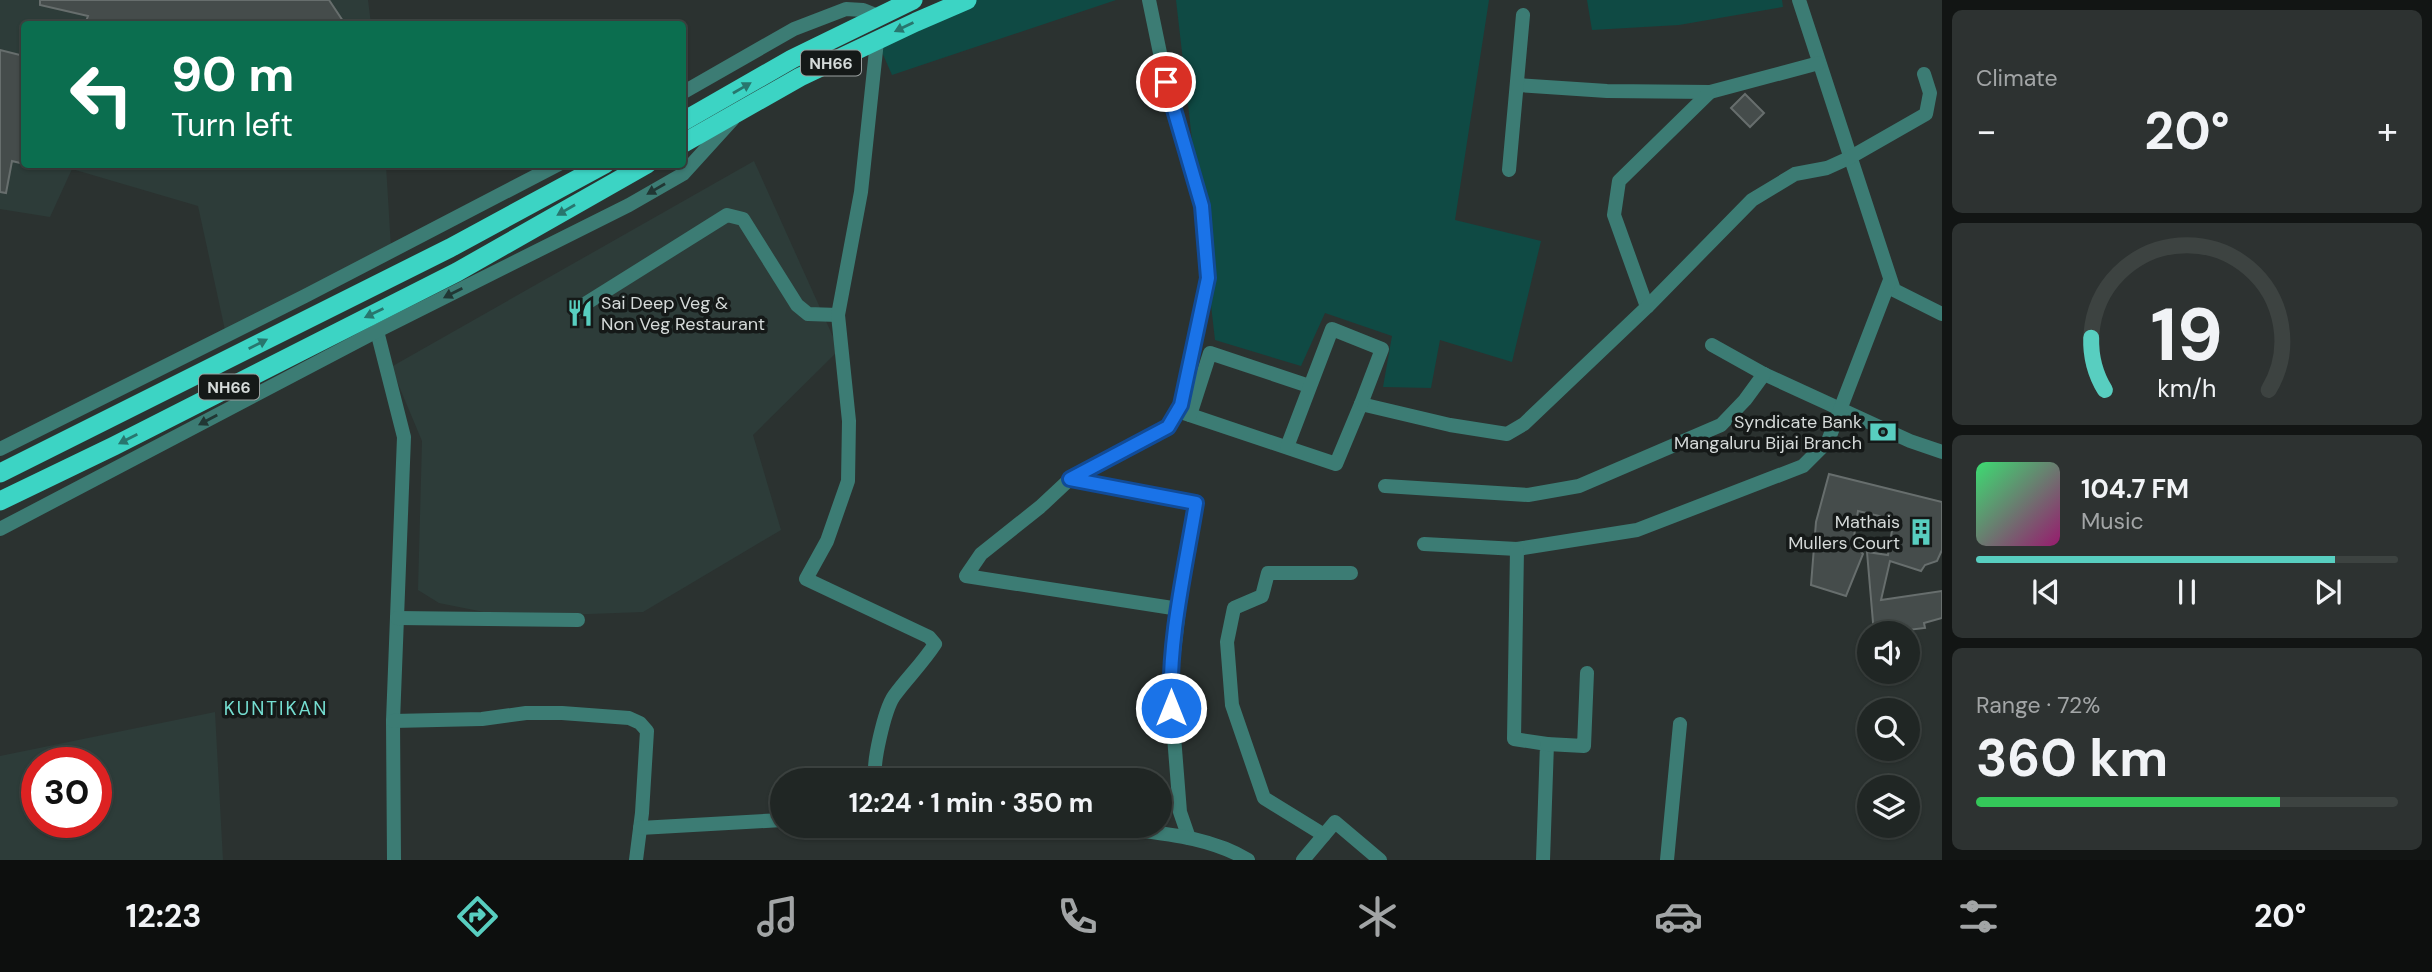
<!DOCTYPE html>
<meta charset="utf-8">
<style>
:root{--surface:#202624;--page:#2d3231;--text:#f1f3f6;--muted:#a2a5a6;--line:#3d4341;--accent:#58cec0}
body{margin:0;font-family:"DM Sans",sans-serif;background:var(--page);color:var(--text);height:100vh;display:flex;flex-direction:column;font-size:26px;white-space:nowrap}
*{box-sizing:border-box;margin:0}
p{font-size:23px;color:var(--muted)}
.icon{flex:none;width:38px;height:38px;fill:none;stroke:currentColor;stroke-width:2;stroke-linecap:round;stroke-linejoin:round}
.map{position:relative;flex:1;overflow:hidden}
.sheet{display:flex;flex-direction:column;gap:10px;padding:10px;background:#121514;width:490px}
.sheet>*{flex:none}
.guide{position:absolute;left:21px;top:21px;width:665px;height:147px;border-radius:7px;box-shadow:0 2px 5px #0004,0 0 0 2px var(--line);background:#0b6e4f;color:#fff;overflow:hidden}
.fabs{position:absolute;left:1857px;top:621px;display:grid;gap:14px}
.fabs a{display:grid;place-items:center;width:63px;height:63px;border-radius:50%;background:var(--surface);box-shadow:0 2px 5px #0004,0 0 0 2px var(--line);font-size:35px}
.speed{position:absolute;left:21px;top:747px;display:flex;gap:14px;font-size:35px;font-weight:700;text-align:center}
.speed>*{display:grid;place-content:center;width:91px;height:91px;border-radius:50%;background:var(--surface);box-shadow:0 2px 5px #0004,0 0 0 2px var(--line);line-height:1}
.speed .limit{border:10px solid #d22;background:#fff;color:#111}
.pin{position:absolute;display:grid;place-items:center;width:60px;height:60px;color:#fff;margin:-30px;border:4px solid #fff;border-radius:50%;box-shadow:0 2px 7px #0007}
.me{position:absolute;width:77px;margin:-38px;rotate:0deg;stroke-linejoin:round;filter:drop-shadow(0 0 5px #0008)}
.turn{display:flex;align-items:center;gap:24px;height:147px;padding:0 35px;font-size:32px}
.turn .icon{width:91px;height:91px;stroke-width:2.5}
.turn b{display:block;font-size:49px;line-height:60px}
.big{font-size:52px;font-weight:700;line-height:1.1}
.sheet .widget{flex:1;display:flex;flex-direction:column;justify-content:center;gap:10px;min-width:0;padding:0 24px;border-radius:10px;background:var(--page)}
.sheet .dial{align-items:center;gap:0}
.dial svg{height:182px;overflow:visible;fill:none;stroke:var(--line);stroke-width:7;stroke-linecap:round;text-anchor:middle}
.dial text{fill:var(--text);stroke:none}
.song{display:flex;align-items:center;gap:21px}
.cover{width:84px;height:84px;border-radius:10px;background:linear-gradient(135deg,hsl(140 70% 55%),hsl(320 70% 35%))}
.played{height:7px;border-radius:4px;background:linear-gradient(90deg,var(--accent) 85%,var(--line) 85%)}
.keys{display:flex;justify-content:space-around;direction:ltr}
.heat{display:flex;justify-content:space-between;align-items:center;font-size:38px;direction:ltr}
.charge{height:10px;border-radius:5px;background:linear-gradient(90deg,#34c759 72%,var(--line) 0)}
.trip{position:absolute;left:770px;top:768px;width:402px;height:70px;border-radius:35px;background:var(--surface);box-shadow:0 2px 5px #0004,0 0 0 2px var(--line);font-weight:700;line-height:70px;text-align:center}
.menu{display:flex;height:112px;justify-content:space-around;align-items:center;background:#0d0f0e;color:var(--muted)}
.menu .icon{width:49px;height:49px}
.menu .active{color:var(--accent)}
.menu b{font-size:32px;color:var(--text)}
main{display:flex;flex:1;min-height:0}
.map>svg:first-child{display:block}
.built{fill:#2d3c39;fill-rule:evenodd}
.green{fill:#0f4a44}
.building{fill:#454c4b;stroke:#676e6d;stroke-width:2}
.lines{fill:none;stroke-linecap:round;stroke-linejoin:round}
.minor{stroke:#3c7c74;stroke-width:14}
.tertiary{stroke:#3c7c74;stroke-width:14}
.trunk{stroke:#3cd4c4;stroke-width:19}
.oneway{fill:#28766e}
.oneway2{fill:#213734}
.route-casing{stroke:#114b97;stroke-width:18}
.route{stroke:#1a73e8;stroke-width:12}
.labels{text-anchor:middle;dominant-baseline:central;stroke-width:7;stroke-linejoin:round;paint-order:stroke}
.shield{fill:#151918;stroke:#9ba09f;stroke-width:2}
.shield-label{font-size:16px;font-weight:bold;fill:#d5dad9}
.poi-label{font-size:18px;fill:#d5dad9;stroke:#151918;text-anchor:end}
.neighbourhood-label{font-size:19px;letter-spacing:2px;fill:#75ded1;stroke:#151918}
</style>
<main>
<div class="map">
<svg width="1942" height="860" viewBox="0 0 1942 860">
<rect width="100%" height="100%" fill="#2b3230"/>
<g class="built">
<path d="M0,0h368l3,24h-347v140l362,1 5,83 -166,82 -27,-124 -126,-37 -22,48 -50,-8z"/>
<path d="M754,161l85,189 -86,85 28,95 -138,82 -134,5 -70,-14 -21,-13 4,-149 -31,-74z"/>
<path d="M215,712l8,148h-223v-104zM37,763h59v59h-59z"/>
</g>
<g class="green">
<path d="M967,0h149l-224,75 -15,-34z"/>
<path d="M1176,0h313l-34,220 86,21 -29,121 -72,-22 -9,48 -48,-1 9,-51 -67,-23 -24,53 -86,-26z"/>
<path d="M1587,0h195l1,7 -104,18 -87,5z"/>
</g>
<g class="building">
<path d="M40,0h289l16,24h-260l3,-8 -48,-11z"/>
<path d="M0,50l24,6v108l-12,-3 -6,32 -6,-1z"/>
<path d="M1745,94l19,19 -14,14 -19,-19z"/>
<path d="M1829,474l113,28v48l-5,11 -12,4 -4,6 -31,-10 -9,39 61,-9v27l-18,5 1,5 -51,6 -7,-82 21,3 5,-31 -1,-5 -34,-8 -5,32 10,11 -17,42 -35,-11 5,-63z"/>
</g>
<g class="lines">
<g class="minor">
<path d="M1149,0l17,82 36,124 6,72 -27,127 -13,22 -98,52 -30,28 -59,47 -15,22 213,33"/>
<path d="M1799,0l95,290 48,24"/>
<path d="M1517,85l90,6 103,1 109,-29"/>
<path d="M1509,170l14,-155"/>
<path d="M1647,307l-33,-92 5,-34 91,-89"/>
<path d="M577,309l150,-94 16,4 54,86 11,9 30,1"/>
<path d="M377,331l27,106 -11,284 1,139"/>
<path d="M1712,345l52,29 146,67 32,11"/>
<path d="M1178,411l158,53 25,-60 89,21 57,9 17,-10 123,-117 105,-107 43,-26 32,-6 22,-10 77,-44 4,-21 -6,-19"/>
<path d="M1190,415l20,-62 99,33"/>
<path d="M1287,447l45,-118 50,20 -21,55"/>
<path d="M1070,479l126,24 -17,106 -9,77 10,126 9,26"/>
<path d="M1385,486l143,9 51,-9 142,-61 24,-25 19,-26"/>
<path d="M1424,544l93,5 120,-19 166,-64 25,-25 62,-161"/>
<path d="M1517,549l-3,190 33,5 -4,116"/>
<path d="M397,618l181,2"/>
<path d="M393,721l89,-2 44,-6h36l67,5 11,5 7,8 -5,82 -6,47"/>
<path d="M1547,744l37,2 3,-73"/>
<path d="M876,780c-5,-14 9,-71 18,-84 13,-18 28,-32 41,-52l-6,-7 -123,-58 21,-38 21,-60 1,-60 -11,-106 23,-123 16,-151"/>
<path d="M1108,826c46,7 99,9 140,34"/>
<path d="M640,828l142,-8"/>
<path d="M1324,835l-60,-37 -32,-93 -5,-63 7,-34 28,-12 6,-23h83"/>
<path d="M1303,860l32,-38 45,38"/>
<path d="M1667,860l13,-136"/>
</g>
<g class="tertiary">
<path d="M682,93l112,-64 52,-20 17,1 15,6"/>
<path d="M0,449l305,-153 254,-132"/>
<path d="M0,529l377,-198 252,-126 54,-31 50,-55"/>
</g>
<g class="trunk">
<path d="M682,122l110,-63 121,-59"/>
<path d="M682,144l118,-67 116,-55 51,-22"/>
<path d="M0,473l450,-225 155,-84"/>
<path d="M0,501l114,-55 343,-174 190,-108"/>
</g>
</g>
<defs><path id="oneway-solid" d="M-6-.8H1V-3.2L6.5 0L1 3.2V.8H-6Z" transform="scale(1.75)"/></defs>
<g class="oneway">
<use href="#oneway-solid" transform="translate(904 27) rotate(154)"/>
<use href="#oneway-solid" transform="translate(742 88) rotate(-30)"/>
<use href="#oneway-solid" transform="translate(566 210) rotate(150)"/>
<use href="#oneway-solid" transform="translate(374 313) rotate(154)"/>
<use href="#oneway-solid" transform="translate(258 344) rotate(-27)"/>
<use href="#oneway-solid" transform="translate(128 439) rotate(153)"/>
</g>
<g class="oneway2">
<use href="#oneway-solid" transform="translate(656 189) rotate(150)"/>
<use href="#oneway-solid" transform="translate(453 293) rotate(153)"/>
<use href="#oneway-solid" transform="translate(208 420) rotate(152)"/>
</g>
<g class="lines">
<defs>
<path id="route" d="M1166,82l36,124 6,72 -27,127 -13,22 -98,52 126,24c-11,67 -28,137 -25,205"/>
</defs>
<use href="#route" class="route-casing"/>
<use href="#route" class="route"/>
</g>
<defs>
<symbol id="restaurant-bare" viewBox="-9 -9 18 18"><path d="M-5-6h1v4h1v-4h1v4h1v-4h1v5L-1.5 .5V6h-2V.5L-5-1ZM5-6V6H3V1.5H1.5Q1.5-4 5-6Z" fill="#58cec0" stroke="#151918" stroke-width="2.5" paint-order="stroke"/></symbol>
<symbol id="bank-bare" viewBox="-9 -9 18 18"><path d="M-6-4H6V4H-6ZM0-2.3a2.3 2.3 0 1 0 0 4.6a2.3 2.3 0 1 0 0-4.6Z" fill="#58cec0" stroke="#151918" stroke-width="2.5" paint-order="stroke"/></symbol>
<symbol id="building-bare" viewBox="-9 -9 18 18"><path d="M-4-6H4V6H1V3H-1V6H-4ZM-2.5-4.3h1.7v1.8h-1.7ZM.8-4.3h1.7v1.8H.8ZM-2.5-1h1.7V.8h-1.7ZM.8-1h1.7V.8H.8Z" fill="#58cec0" stroke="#151918" stroke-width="2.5" paint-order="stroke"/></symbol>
</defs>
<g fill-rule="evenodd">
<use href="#restaurant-bare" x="561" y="294" width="38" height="38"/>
<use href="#bank-bare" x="1864" y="413" width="38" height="38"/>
<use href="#building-bare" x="1902" y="513" width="38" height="38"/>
</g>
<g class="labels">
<g class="shield">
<rect x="801" y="50.5" width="60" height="25" rx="5"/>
<rect x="199" y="374.5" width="60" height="25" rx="5"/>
</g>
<g class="shield-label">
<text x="831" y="63">NH66</text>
<text x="229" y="387">NH66</text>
</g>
<g class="poi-label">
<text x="601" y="303" text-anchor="start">Sai Deep Veg &amp;<tspan x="601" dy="21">Non Veg Restaurant</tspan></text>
<text x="1862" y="422">Syndicate Bank<tspan x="1862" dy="21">Mangaluru Bijai Branch</tspan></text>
<text x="1900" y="522">Mathais<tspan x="1900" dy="21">Mullers Court</tspan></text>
</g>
<g class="neighbourhood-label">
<text x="276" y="708">KUNTIKAN</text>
</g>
</g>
</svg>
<div class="fabs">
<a><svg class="icon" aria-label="sound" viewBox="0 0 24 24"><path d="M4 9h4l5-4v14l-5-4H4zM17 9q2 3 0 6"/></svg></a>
<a><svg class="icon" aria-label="search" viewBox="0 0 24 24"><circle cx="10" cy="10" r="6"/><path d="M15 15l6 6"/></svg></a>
<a><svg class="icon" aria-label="layers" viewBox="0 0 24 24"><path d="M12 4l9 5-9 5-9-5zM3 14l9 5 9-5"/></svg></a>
</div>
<div class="speed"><div class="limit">30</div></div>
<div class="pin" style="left:1166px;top:82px;background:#d93025"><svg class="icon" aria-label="arrive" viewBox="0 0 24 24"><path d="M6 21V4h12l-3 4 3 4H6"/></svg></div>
<svg class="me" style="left:1171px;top:708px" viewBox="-20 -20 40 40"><circle r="17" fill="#1a73e8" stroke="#fff" stroke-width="3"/><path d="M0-11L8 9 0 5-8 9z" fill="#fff"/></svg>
<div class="trip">12:24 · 1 min · 350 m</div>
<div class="guide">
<div class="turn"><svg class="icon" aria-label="left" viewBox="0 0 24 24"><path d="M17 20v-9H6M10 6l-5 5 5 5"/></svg><div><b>90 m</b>Turn left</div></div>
</div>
</div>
<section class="sheet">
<div class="widget"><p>Climate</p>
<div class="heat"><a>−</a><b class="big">20°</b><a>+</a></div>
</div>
<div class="widget dial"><svg viewBox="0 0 100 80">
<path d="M14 69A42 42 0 1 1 86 69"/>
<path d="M14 69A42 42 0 0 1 8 46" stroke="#58cec0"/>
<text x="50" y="56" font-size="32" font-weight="700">19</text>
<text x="50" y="72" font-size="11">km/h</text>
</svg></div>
<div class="widget">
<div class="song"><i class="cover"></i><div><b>104.7 FM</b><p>Music</p></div></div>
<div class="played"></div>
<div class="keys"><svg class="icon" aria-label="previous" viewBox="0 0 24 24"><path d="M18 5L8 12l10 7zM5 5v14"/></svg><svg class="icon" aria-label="pause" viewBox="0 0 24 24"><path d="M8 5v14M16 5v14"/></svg><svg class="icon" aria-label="next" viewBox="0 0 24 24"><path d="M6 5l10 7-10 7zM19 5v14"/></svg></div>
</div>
<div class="widget"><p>Range · 72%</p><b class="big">360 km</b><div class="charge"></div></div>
</section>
</main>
<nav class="menu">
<b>12:23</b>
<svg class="icon active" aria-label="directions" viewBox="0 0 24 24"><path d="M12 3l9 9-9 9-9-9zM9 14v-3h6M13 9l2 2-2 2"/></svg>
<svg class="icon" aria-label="music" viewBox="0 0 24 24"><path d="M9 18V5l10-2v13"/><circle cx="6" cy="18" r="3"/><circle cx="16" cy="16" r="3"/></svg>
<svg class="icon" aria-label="phone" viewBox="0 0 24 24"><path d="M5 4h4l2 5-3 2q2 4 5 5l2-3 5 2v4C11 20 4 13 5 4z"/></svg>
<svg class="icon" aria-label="climate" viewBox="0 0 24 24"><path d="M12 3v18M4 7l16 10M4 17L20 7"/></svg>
<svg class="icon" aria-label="car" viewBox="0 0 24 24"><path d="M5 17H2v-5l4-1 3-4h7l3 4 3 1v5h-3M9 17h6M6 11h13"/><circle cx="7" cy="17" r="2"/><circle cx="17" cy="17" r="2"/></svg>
<svg class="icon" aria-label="filters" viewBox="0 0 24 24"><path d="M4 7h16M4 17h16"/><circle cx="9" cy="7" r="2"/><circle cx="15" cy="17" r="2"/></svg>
<b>20°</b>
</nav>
